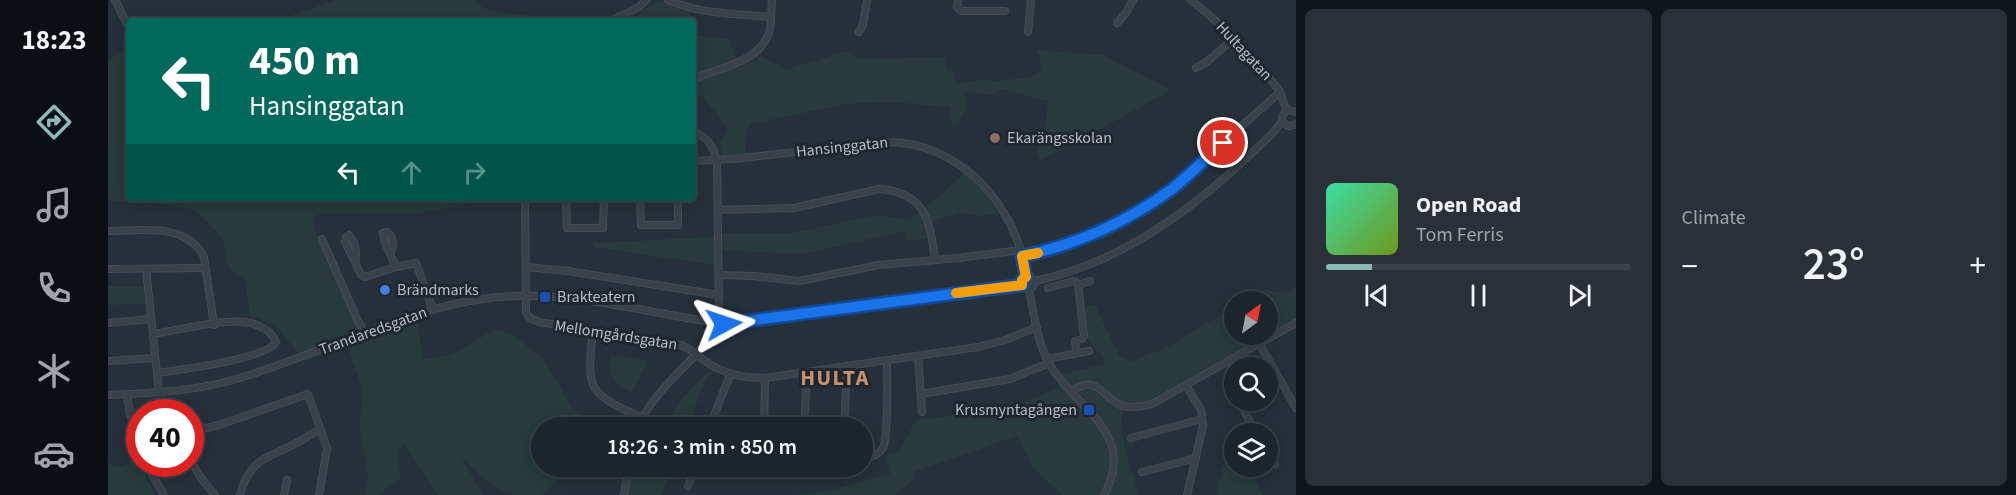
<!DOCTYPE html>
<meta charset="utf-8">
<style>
:root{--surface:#1c242c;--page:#293038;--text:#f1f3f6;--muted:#a0a4a9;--line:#3a4148;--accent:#8bbbb9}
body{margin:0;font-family:"Source Sans 3",sans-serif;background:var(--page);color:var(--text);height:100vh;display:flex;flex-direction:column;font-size:22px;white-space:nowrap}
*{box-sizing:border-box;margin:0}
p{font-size:20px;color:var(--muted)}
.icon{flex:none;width:33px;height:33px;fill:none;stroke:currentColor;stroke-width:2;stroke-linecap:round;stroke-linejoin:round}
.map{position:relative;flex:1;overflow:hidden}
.drawer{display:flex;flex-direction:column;gap:9px;padding:9px;background:#0f1418;width:720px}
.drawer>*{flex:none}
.banner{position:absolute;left:18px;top:18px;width:570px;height:183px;border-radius:6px;box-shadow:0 3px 15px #0003,0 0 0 2px var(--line);background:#00695c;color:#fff;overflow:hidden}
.needle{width:39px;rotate:32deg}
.fabs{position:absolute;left:1116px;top:291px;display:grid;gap:12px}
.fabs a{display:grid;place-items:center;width:54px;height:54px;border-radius:50%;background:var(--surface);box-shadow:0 3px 15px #0003,0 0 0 2px var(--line);font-size:30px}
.speed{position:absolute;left:18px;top:399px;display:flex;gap:12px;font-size:30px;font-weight:700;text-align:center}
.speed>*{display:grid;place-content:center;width:78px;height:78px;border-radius:50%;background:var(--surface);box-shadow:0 3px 15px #0003,0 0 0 2px var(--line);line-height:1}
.speed .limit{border:9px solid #d22;background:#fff;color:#111}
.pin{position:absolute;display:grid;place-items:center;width:51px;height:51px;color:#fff;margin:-26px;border:3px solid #fff;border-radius:50%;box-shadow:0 2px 6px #0007}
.me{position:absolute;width:66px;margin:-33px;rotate:85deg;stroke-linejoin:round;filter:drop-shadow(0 0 4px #0008)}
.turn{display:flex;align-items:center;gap:21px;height:126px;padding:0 24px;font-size:27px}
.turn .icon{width:78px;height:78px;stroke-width:2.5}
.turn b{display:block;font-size:42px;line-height:51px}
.lanes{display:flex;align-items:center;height:57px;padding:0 24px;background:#0003;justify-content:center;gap:30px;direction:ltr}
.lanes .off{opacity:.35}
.big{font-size:45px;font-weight:600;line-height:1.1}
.drawer .tile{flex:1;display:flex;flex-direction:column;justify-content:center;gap:9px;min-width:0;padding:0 21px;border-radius:9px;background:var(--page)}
.song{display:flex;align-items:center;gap:18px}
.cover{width:72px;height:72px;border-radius:9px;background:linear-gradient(135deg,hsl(160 70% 55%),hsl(80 70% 35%))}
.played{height:6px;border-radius:3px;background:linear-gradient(90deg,var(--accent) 15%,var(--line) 15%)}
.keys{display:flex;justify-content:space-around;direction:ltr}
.heat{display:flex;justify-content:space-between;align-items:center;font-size:33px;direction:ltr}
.drawer .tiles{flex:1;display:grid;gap:9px;grid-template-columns:repeat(2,1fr)}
.trip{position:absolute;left:423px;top:417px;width:342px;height:60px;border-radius:30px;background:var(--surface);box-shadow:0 3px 15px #0003,0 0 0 2px var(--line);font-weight:600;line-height:60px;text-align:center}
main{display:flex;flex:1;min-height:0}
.tab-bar{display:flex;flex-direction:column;width:108px;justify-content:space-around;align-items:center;background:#0b0e12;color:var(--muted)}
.tab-bar .icon{width:42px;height:42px}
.tab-bar .active{color:var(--accent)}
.tab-bar b{font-size:27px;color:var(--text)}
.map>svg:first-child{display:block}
.green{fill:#283a3b}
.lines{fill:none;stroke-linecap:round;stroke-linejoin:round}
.minor-casing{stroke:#464d56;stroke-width:8}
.minor{stroke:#3a414a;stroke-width:6}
.route-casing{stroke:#114b97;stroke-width:15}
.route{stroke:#1a73e8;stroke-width:10}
.slow{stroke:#f59e0b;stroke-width:10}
.education-dot{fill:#8d6e63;stroke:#1f262f;stroke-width:2}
.shop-dot{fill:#3f7fe0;stroke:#1f262f;stroke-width:2}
.transit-dot{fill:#1a4fb4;stroke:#1f262f;stroke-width:2}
.labels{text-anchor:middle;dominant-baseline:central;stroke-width:6;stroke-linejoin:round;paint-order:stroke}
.street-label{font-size:16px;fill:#b5bcc6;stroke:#1f262f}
.poi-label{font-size:16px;fill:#b5bcc6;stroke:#1f262f;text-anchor:start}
.district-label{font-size:22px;font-weight:bold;letter-spacing:1.5px;fill:#c8916e;stroke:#1f262f}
</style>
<main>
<nav class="tab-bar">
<b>18:23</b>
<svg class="icon active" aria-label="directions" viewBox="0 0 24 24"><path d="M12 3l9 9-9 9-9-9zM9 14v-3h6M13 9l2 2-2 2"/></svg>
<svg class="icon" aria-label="music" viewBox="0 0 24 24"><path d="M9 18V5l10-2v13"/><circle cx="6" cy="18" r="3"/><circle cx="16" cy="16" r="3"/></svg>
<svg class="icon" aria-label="phone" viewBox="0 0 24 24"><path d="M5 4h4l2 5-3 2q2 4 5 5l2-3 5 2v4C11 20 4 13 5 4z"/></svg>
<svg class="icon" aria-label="climate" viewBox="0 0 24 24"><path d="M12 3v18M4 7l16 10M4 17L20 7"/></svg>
<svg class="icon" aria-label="car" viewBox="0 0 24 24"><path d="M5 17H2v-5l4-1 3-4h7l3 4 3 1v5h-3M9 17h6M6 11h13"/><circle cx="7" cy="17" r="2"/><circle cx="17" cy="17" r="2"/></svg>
</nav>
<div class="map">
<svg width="1188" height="495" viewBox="0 0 1188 495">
<rect width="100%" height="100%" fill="#26303a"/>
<g class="green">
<path d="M228,0h137c21,20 50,9 75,21h-272z"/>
<path d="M549,1l33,12 1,8h-60z"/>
<path d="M585,35l37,4 8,30 24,-13 24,14 57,-18h7l10,7 86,-2 1,14h8l1,13 27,-5 9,2 36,-3 13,-7 -1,-14 -5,-7 67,5 68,34 -5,5 -125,67 -4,-6 10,-36 2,-18 -46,-12 -8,6 -29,-3v19l-7,14h-6l-2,-18 -60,-5 -44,2 -96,20 -3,8 -2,22 -23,1 -2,-10 7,-18 -25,-31 -9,2z"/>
<path d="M21,49v149h370l-86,16 -89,-1 -7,2 -3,8 4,14 45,101 55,-20 4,42 30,-5 40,-24 8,-1 13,5 30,23 28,48 24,21 -53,1v38l42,1 -7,8 -9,-4 -26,24h-29l-2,-3c-22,-3 -36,-22 -51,-37l23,40h-46l-33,-52 -7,8 4,27 -23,17h-14l4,-21 -9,-48 4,-36 -16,-45 -44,17 -25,-36 -28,-11 -5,-35 -16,-11 -7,-32 -28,-28 -56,-8h-30v-142z"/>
<path d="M857,173l19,19 16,22 -23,2 -18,-4 -32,12 2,14 -22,3 -2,-10 -102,23 -88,-4 -1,15 -120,-18 1,-4 116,-6 11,-4h71l78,-17h12l26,4 12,-8z"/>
<path d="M0,286l36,1 1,17 -37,1z"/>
<path d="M1188,286v34l-148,81 -23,1c-11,26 7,67 14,93h-77l-30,-29 -15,-30 -103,36 -2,8 -4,5 -14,10h-100l32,-4 64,-17 -5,-18 14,-4 17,-32 97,-13 45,-19 5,-14 42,-10c-3,-12 -12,-15 -17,-25 -5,-10 -3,-23 -1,-34h8l24,50 13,7 13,-7 19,-6 70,-42v27h34v-32l-24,-1 21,-11 19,3z"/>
<path d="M503,355l37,6 -16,31c-20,-9 -23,-15 -21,-37z"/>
<path d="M603,369l2,1 -9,14 -17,43h-24c11,-22 30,-40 48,-58z"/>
<path d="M1119,448h7v18l13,1 16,28h-47z"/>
<path d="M27,454l20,41h-47v-37l3,8c13,1 17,-1 24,-12z"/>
<path d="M523,467h40l-10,28h-40z"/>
</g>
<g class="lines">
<defs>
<g id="minor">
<path d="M7,0l14,28"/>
<path d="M560,0c31,14 69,14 103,17"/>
<path d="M850,0l-1,7 4,4h44"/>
<path d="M1083,0l25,21 51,54 13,17 6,18"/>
<path d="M502,21l29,-14 7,-7"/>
<path d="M1009,23l9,-10 7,-13"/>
<path d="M751,32l4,-7 4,-25"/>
<path d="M920,32l3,-32"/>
<path d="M1088,68l12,-7 25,-22"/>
<path d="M585,79c25,-11 66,-16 76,-46 3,-10 2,-22 3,-33"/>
<path d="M1188,112l-8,-2c-12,7 -4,21 8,14"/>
<path d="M585,131c15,7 19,13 24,29l2,156"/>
<path d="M585,161l40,-2 151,-17c74,-2 134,63 142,135"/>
<path d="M417,198l1,114 4,6 9,4 142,23c10,4 16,10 24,16 19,13 37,17 60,17l213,-31 27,-7 32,-13"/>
<path d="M458,198l1,30h36l1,-30"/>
<path d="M532,198l1,27h37v-27"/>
<path d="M610,210l76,-2 85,-19c47,3 51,32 56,71"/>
<path d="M0,231c33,0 79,-9 96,26l10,68"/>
<path d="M214,239l36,82 7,12"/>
<path d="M282,254c4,-8 5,-16 -3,-22l-4,1c0,11 9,23 13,34"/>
<path d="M914,256c53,-10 109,-35 151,-68 15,-12 28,-25 41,-38 22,-19 44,-38 66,-58"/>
<path d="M247,262c2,-9 1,-20 -6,-27l-3,2 -1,5 16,33 4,2 31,-10 20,-4 17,47"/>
<path d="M418,267l42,4 151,24"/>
<path d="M0,269l97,-1"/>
<path d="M38,269l13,123"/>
<path d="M611,275l35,1 45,5 80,-16 79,-7 63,-8"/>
<circle cx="920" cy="283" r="6"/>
<path d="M927,281c80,-17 146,-63 205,-117 14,-14 31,-26 42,-43"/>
<path d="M940,288l25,-7 3,1 2,3 12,-4"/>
<path d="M921,289c5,25 8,54 21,76 26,44 88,68 54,130"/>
<circle cx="611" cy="323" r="6"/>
<path d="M0,323l43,-4"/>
<path d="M617,323l26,-1 271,-37"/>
<path d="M485,331c-7,60 -5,62 49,87"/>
<path d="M45,334c25,-4 70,-15 93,-12 12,2 26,9 30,20 -10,17 -97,28 -119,31"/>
<path d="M1151,343l37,65"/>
<path d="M968,352l-1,-11 7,-2 2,-3 -6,-51"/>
<path d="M810,356l4,56"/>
<path d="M939,359l42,-8"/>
<path d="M0,361l47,-3"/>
<path d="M1078,385l15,25 2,16 -16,69"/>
<path d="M1126,385l-3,2 3,7"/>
<path d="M964,391c26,-19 31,9 51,15 9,2 20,0 29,-2l144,-81"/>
<path d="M19,394l3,20 10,35"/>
<path d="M813,394l89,-15 39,-16"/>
<path d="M0,395c45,-2 92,-4 135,-18 79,-24 157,-66 239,-78 77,-12 154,12 230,23"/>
<path d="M1130,400l19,34"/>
<path d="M530,428c18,-43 55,-63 79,-100"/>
<path d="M601,428l21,-53"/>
<path d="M656,428l1,-50"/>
<path d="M696,428l3,-56"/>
<path d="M736,428l3,-62"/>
<path d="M82,432l29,-7 89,-31 19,54 -8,47"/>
<path d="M1023,438l71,-19"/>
<path d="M1160,451l7,13"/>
<path d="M82,460l11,18 14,17"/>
<path d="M754,460c8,-2 17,-5 21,-12 6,-13 4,-70 4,-88"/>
<path d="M38,464l18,31"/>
<path d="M622,466l32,3 61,-3"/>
<path d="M1034,472l54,-14"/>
<path d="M580,486l8,-20"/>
<path d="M132,495c10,-39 31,-37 60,-54 8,-4 12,-9 21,-11"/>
<path d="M176,495l3,-15"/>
<path d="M516,495l5,-29"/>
</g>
</defs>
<use href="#minor" class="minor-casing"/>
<use href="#minor" class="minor"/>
</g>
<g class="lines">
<defs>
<path id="route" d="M616,324l298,-39v-5l4,-3 -4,-21c54,-11 106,-35 150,-67 18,-14 34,-31 51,-46"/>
</defs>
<use href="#route" class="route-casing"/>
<use href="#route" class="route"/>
<path class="slow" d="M848,293l66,-8v-5l4,-3 -4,-21 16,-3"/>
</g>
<circle class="education-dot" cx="887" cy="138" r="6"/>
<circle class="shop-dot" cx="277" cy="290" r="6"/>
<g class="transit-dot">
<rect x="431" y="291" width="12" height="12" rx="3"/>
<rect x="975" y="404" width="12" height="12" rx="3"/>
</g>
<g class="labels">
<g class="street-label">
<text transform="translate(1136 51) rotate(47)">Hultagatan</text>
<text transform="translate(734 147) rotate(-6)">Hansinggatan</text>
<text transform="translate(265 331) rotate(-20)">Trandaredsgatan</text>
<text transform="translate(508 335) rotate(9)">Mellomgårdsgatan</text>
</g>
<g class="poi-label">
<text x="899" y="138">Ekarängsskolan</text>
<text x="289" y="290">Brändmarks</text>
<text x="449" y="297">Brakteatern</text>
<text x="969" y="410" text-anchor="end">Krusmyntagången</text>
</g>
<g class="district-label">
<text x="727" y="378">HULTA</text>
</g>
</g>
</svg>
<div class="fabs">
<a><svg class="needle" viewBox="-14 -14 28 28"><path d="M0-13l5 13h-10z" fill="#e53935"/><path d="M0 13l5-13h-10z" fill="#a0a4a9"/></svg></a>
<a><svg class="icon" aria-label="search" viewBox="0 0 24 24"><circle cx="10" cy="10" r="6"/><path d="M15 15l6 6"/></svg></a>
<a><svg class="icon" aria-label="layers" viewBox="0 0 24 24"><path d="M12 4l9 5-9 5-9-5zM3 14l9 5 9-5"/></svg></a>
</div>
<div class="speed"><div class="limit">40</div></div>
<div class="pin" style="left:1115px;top:143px;background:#d93025"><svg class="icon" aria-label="arrive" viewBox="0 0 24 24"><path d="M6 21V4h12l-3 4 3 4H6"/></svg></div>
<svg class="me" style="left:616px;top:324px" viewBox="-20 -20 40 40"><path d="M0-17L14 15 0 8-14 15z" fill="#1a73e8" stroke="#fff" stroke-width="4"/></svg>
<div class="trip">18:26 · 3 min · 850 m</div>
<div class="banner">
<div class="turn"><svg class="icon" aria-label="left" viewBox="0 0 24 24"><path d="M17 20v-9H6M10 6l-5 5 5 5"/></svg><div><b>450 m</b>Hansinggatan</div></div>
<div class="lanes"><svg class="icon" aria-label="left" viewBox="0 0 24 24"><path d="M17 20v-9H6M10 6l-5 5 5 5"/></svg><svg class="icon off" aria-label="ahead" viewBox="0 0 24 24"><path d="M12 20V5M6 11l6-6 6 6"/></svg><svg class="icon off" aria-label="right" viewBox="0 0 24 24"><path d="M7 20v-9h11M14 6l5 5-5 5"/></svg></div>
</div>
</div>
<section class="drawer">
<div class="tiles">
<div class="tile">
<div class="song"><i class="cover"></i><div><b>Open Road</b><p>Tom Ferris</p></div></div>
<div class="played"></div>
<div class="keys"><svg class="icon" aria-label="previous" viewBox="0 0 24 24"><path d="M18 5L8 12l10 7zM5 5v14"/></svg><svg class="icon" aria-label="pause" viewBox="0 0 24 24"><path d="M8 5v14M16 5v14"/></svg><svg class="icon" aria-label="next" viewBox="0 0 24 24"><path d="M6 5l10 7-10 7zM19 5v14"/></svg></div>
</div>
<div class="tile"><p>Climate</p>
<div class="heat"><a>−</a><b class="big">23°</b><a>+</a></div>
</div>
</div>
</section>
</main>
